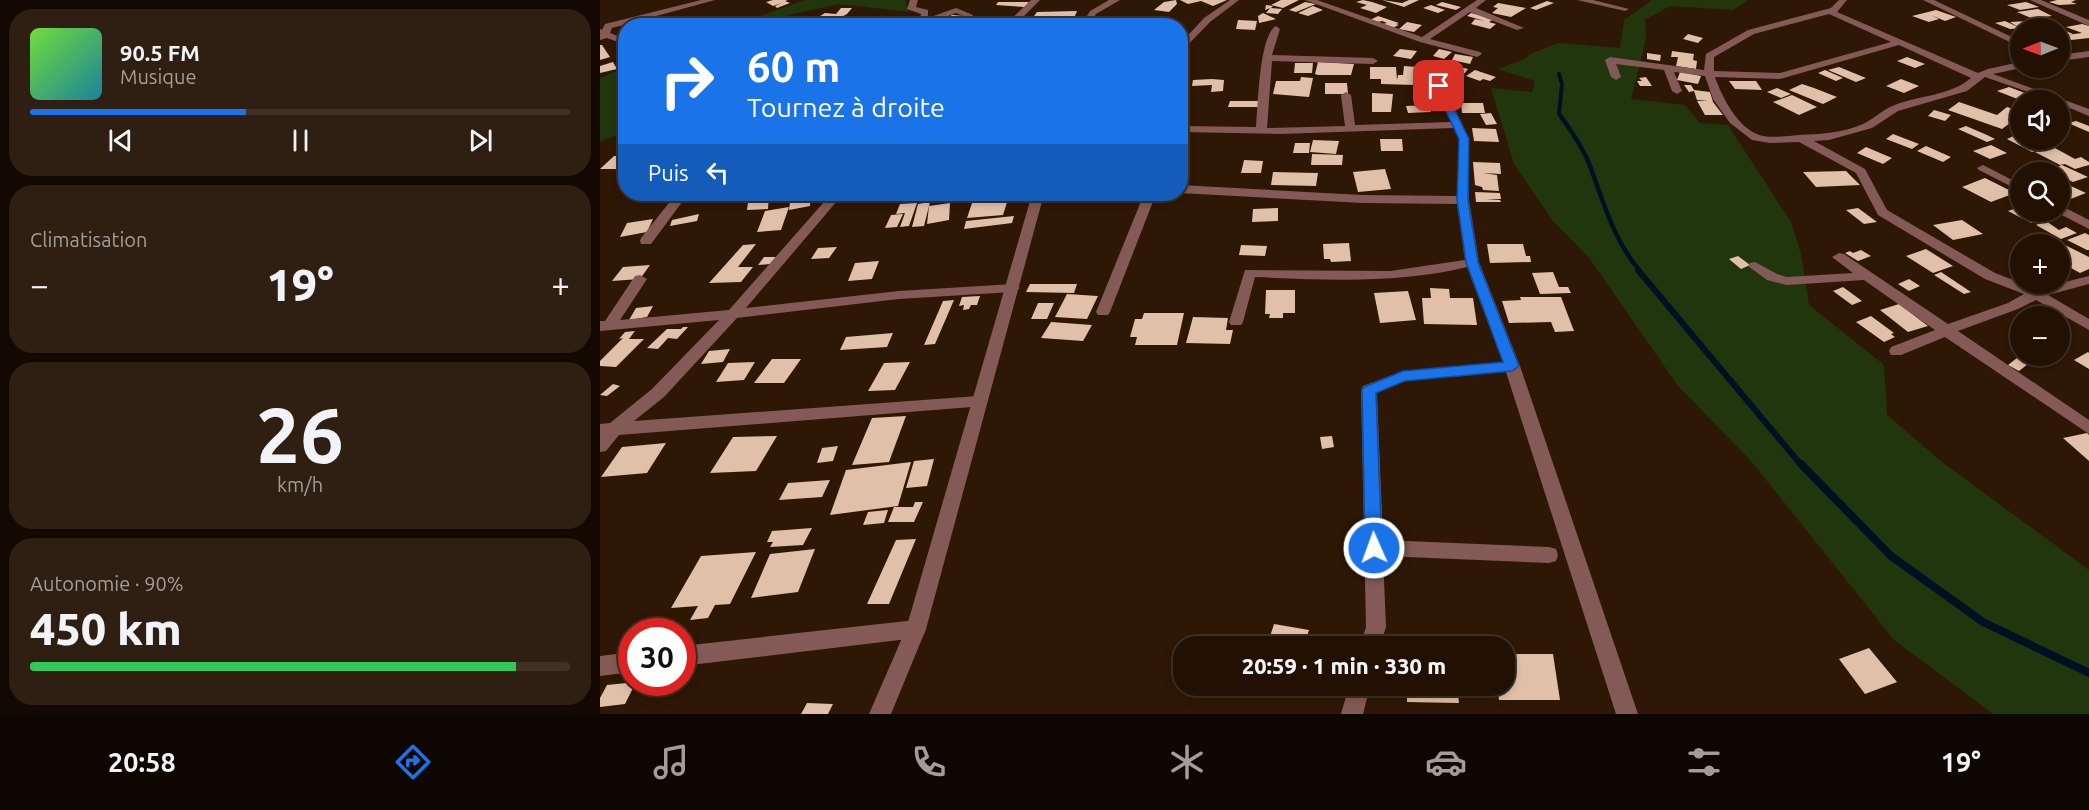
<!DOCTYPE html>
<html lang="fr">
<meta charset="utf-8">
<style>
:root{--surface:#221103;--page:#2e1f12;--text:#f1f3f6;--muted:#a29d9a;--line:#3f3125;--accent:#1a73e8}
body{margin:0;font-family:Ubuntu,sans-serif;background:var(--page);color:var(--text);height:100vh;display:flex;flex-direction:column;font-size:22px;white-space:nowrap}
*{box-sizing:border-box;margin:0}
p{font-size:20px;color:var(--muted)}
.icon{flex:none;width:33px;height:33px;fill:none;stroke:currentColor;stroke-width:2;stroke-linecap:round;stroke-linejoin:round}
.map{position:relative;flex:1;overflow:hidden}
.panel{display:flex;flex-direction:column;gap:9px;padding:9px;background:#130902;width:600px}
.panel>*{flex:none}
.banner{position:absolute;left:18px;top:18px;width:570px;height:183px;border-radius:24px;box-shadow:0 3px 9px #0003,0 0 0 2px var(--line);background:#1a73e8;color:#fff;overflow:hidden}
.needle{width:39px;rotate:269deg}
.buttons{position:absolute;left:1410px;top:18px;display:grid;gap:12px}
.buttons a{display:grid;place-items:center;width:60px;height:60px;border-radius:50%;background:var(--surface);box-shadow:0 3px 9px #0003,0 0 0 2px var(--line);font-size:30px}
.speed{position:absolute;left:18px;top:618px;display:flex;gap:12px;font-size:30px;font-weight:700;text-align:center}
.speed>*{display:grid;place-content:center;width:78px;height:78px;border-radius:50%;background:var(--surface);box-shadow:0 3px 9px #0003,0 0 0 2px var(--line);line-height:1}
.speed .limit{border:9px solid #d22;background:#fff;color:#111}
.pin{position:absolute;display:grid;place-items:center;width:51px;height:51px;color:#fff;margin:-26px;border-radius:12px;box-shadow:0 3px 9px #0006}
.me{position:absolute;width:66px;margin:-33px;rotate:358deg;stroke-linejoin:round;filter:drop-shadow(0 0 4px #0008)}
.turn{display:flex;align-items:center;gap:21px;height:126px;padding:0 30px;font-size:27px}
.turn .icon{width:78px;height:78px;stroke-width:2.5}
.turn b{display:block;font-size:42px;line-height:51px}
.then{display:flex;align-items:center;height:57px;padding:0 30px;background:#0003;gap:12px;font-size:22px}
.big{font-size:45px;font-weight:800;line-height:1.1}
.panel .tile{flex:1;display:flex;flex-direction:column;justify-content:center;gap:9px;min-width:0;padding:0 21px;border-radius:24px;background:var(--page)}
.panel .dial{align-items:center;gap:0}
.dial b{font-size:78px;line-height:1}
.song{display:flex;align-items:center;gap:18px}
.cover{width:72px;height:72px;border-radius:9px;background:linear-gradient(135deg,hsl(100 70% 55%),hsl(190 70% 35%))}
.played{height:6px;border-radius:3px;background:linear-gradient(90deg,var(--accent) 40%,var(--line) 40%)}
.keys{display:flex;justify-content:space-around;direction:ltr}
.heat{display:flex;justify-content:space-between;align-items:center;font-size:33px;direction:ltr}
.charge{height:9px;border-radius:4px;background:linear-gradient(90deg,#34c759 90%,var(--line) 0)}
.trip{position:absolute;left:573px;top:636px;width:342px;height:60px;border-radius:24px;background:var(--surface);box-shadow:0 3px 9px #0003,0 0 0 2px var(--line);font-weight:800;line-height:60px;text-align:center}
.dock{display:flex;height:96px;justify-content:space-around;align-items:center;background:#0e0701;color:var(--muted)}
.dock .icon{width:42px;height:42px}
.dock .on{color:var(--accent)}
.dock b{font-size:27px;color:var(--text)}
main{display:flex;flex:1;min-height:0}
.map>svg:first-child{display:block}
.green{fill:#22360d}
.lines{fill:none;stroke-linecap:round;stroke-linejoin:round}
.stream-far3{stroke:#001023;stroke-width:4}
.stream-far2{stroke:#001023;stroke-width:4.5}
.stream-far1{stroke:#001023;stroke-width:6}
.stream{stroke:#001023;stroke-width:8}
.building{fill:#e0c0a9}
.minor{fill:#835a56;fill-rule:evenodd}
.tertiary{fill:#835a56;fill-rule:evenodd}
.route{fill:#1a73e8;stroke:#114b97;stroke-width:1.5}
</style>
<main>
<section class="panel">
<div class="tile">
<div class="song"><i class="cover"></i><div><b>90.5 FM</b><p>Musique</p></div></div>
<div class="played"></div>
<div class="keys"><svg class="icon" aria-label="previous" viewBox="0 0 24 24"><path d="M18 5L8 12l10 7zM5 5v14"/></svg><svg class="icon" aria-label="pause" viewBox="0 0 24 24"><path d="M8 5v14M16 5v14"/></svg><svg class="icon" aria-label="next" viewBox="0 0 24 24"><path d="M6 5l10 7-10 7zM19 5v14"/></svg></div>
</div>
<div class="tile"><p>Climatisation</p>
<div class="heat"><a>−</a><b class="big">19°</b><a>+</a></div>
</div>
<div class="tile dial"><b>26</b><p>km/h</p></div>
<div class="tile"><p>Autonomie · 90%</p><b class="big">450 km</b><div class="charge"></div></div>
</section>
<div class="map">
<svg width="1489" height="714" viewBox="0 0 1489 714">
<rect width="100%" height="100%" fill="#2e1704"/>
<g class="green">
<path d="M205,0h100l4,12 -70,-8 -55,12 1,9 -54,1z"/>
<path d="M1052,0h96l-15,10 -63,-4 -25,14 1,19 -15,60 54,6 15,18 28,2 63,97 10,32 8,51 75,60 3,50 55,47 147,108v144h-96l-99,-74 -143,-179 -73,-75 -88,-127 -37,-38 -39,-57 -23,-76 41,4 3,-11 -37,-12 27,-10 5,-5 28,-11 62,5 4,-28z"/>
<path d="M25,68v63l-25,11v-64z"/>
</g>
<g class="lines">
<path class="stream-far3" d="M959,74l3,10 -3,30 4,5"/>
<path class="stream-far2" d="M962,118c10,14 22,31 28,48 14,37 24,75 50,105"/>
<path class="stream-far1" d="M1038,270l164,196"/>
<path class="stream" d="M1201,464l90,92 92,66 106,51"/>
</g>
<g class="building">
<path d="M173,0h15l-3,1 5,2 -13,5 -2,-2 7,-3 -9,3 -7,-4z"/>
<path d="M576,0l1,4 -8,8 -15,-2 10,-8z"/>
<path d="M580,0h47l-14,6 -12,-5 -13,3z"/>
<path d="M681,0h18l-16,8 -12,-3z"/>
<path d="M763,0l9,2 15,5 -11,6 -16,-5 7,-3 -11,-3z"/>
<path d="M782,0l20,3 7,-3h10l-15,7z"/>
<path d="M1457,0h19l-5,2 6,2 -18,1 -10,-3z"/>
<path d="M947,1l7,2 -18,7 -6,-2z"/>
<path d="M398,2h31l-4,5 -29,-2z"/>
<path d="M705,2l11,2 -20,8 -7,-2z"/>
<path d="M842,2l19,5 -5,3 -20,-5z"/>
<path d="M1426,2l13,5 -19,3 -13,-5z"/>
<path d="M898,3l28,5 -15,9 -19,-4 6,-5 -5,-1z"/>
<path d="M666,5l7,1 -2,2 11,1 -4,5 -12,-1 4,-5 -5,2z"/>
<path d="M831,5l14,5 -7,3 -15,-5z"/>
<path d="M713,6l10,4 -15,6 -10,-3z"/>
<path d="M241,8h11l-5,6 -17,9 -18,-2 13,-8 11,1z"/>
<path d="M1438,9l14,7 -21,2 -14,-6z"/>
<path d="M1336,10l20,7 -11,4 -14,-6 8,4 -10,3 -17,-6z"/>
<path d="M477,11l-2,5h-41l3,-4z"/>
<path d="M663,13l13,6 -17,4 -1,-7z"/>
<path d="M871,13l23,6 -5,3 7,2 -6,5 -19,-5 4,-5 10,2 -18,-5z"/>
<path d="M352,15l13,1 -17,10h-17l4,-4h8z"/>
<path d="M778,16l21,7 -3,1 3,1 -7,3 -9,-4 4,-1 -5,-2 -4,1 -8,-2z"/>
<path d="M370,17l10,1h19l-4,6 -30,1z"/>
<path d="M1450,19l9,4 -9,1 23,10 -6,1 15,-2 -16,-6 16,-3 7,2v12l-18,2 -9,-4h3l-5,-3v-5h-13l-14,-5z"/>
<path d="M638,20l19,1 -2,9 -19,-1z"/>
<path d="M458,21l1,5h-26l2,-4z"/>
<path d="M1405,21l13,6 -8,-5 17,-1 13,6 -30,2 -15,-6z"/>
<path d="M807,22l15,3 -8,7 -15,-3z"/>
<path d="M1088,34l15,4 -5,5 -15,-4z"/>
<path d="M0,45h2l8,12 -10,3z"/>
<path d="M800,49l17,2 -6,8 -18,-3z"/>
<path d="M839,49l13,3 -8,7 -11,-3z"/>
<path d="M1072,51l22,3 -1,6 4,1 -1,8 -20,-3 2,-9h-7z"/>
<path d="M1047,53l14,2 -1,6 -13,-2z"/>
<path d="M855,54l18,3 -3,7 -18,-4z"/>
<path d="M1307,57l18,7 -10,4 -18,-7z"/>
<path d="M13,62l4,7 -17,4v-7z"/>
<path d="M718,62l36,2 -3,11h-33l-3,-1z"/>
<path d="M695,63h18l-1,10h-18z"/>
<path d="M804,66l37,3 -1,8h-7l12,1 -1,7 -18,-3 2,-6 -13,-1v10l-34,-1v-5h-11v-12h26l1,13 1,-5h5z"/>
<path d="M856,66l12,3 -4,5 -13,-3z"/>
<path d="M1239,67l27,11 -10,4 -28,-12z"/>
<path d="M875,70l21,7 -6,4 -7,-2 -3,2 -14,-5z"/>
<path d="M1225,70l18,8 -7,3 -18,-8z"/>
<path d="M1080,72l21,4 -3,8 -21,-4z"/>
<path d="M701,77l12,1 -4,19 -36,-3 3,-13h24z"/>
<path d="M1046,77l6,9h-12l-3,-5h5l-3,-3z"/>
<path d="M612,79l12,1 -1,11 -12,1 1,-7 -20,1 1,-6z"/>
<path d="M1301,79l18,7 -15,7 -18,-7z"/>
<path d="M1129,81h27l6,9 -27,-1z"/>
<path d="M725,83h22l1,11h-23z"/>
<path d="M1202,84l12,4 23,9 -14,7 -34,-14z"/>
<path d="M1084,85h7l3,5 16,2 3,10 10,13h-18l-8,-14h11l-11,-1 -3,-9 -5,1z"/>
<path d="M1409,87l34,13h-23l-23,-9z"/>
<path d="M1177,88l14,6 -10,4 -14,-6z"/>
<path d="M772,93l21,1 -2,18h-19z"/>
<path d="M1192,95l25,12 -18,8 -26,-13z"/>
<path d="M630,101h30l-1,6h-31z"/>
<path d="M1359,102l38,13 10,-8 13,4v8l-3,2 -3,-1 -12,9 -54,-19z"/>
<path d="M861,103h22l2,10h-23z"/>
<path d="M829,105l2,7 -23,1 -2,-7z"/>
<path d="M1334,110l17,5 -6,6 -17,-5z"/>
<path d="M891,113l6,11 -11,1 -6,-11z"/>
<path d="M1476,121l13,5v6l-21,-9z"/>
<path d="M1366,126l21,9 8,4 -8,3 -29,-13z"/>
<path d="M872,128l24,1 3,13 -25,-1z"/>
<path d="M1420,133v7h16l15,6 -19,6 -25,-13z"/>
<path d="M1293,134l26,10 -7,5 -26,-10z"/>
<path d="M780,139h22l1,12h-22z"/>
<path d="M713,140l26,1 -3,13 -26,-2z"/>
<path d="M695,143h15l-1,10h-16z"/>
<path d="M1391,145l16,8 -17,6 -17,-8z"/>
<path d="M1326,146l25,11 -8,5 -26,-11z"/>
<path d="M1266,147l26,11 -9,6 -26,-11z"/>
<path d="M1453,147l22,12 6,-2 8,5v3l-14,4 -10,-5 -5,1 -25,-13z"/>
<path d="M712,154l31,1 -1,10h-31z"/>
<path d="M14,156h12v11l-4,2h-22z"/>
<path d="M644,160l19,1 -2,12h-20z"/>
<path d="M873,162l27,1 1,11 -18,-1 14,2 2,16 -16,-1 -1,-3 -7,-2z"/>
<path d="M1462,165l26,12 -15,5 -13,-6v-4l-13,-2z"/>
<path d="M785,169l6,20 -33,3 -5,-20z"/>
<path d="M1246,171l14,14 -44,2 -13,-15z"/>
<path d="M673,172l45,1 -2,13 -45,-1z"/>
<path d="M1385,178l30,15 -24,9 -29,-15z"/>
<path d="M1460,181l26,12 -18,7 -8,-3z"/>
<path d="M875,192l25,1 1,6h-15l14,1 1,2h-25z"/>
<path d="M42,194h4l-1,1 12,-1 -3,5 -16,3z"/>
<path d="M149,194h20l-1,15 -21,1z"/>
<path d="M191,194h20l-1,12 -21,4z"/>
<path d="M386,194h18l-2,3 7,-1 -6,19 -36,3 7,-21h10z"/>
<path d="M330,202l-6,24 -12,1 6,-23z"/>
<path d="M317,203l-8,23 -9,1 5,-14 -9,1 4,-10z"/>
<path d="M350,203l-1,17 -22,4 2,-18z"/>
<path d="M189,207l-8,23 -24,2 8,-21z"/>
<path d="M1420,207v5h20l10,5 -19,6 -23,-12z"/>
<path d="M678,208v13l-26,1 1,-13z"/>
<path d="M1258,208l19,14 -13,2 -18,-14z"/>
<path d="M99,214l-2,7 -27,5 2,-6z"/>
<path d="M303,214l-6,13 -12,1 6,-13z"/>
<path d="M414,216l-2,7 -48,6 2,-8z"/>
<path d="M53,219l-6,13 -27,5 7,-14z"/>
<path d="M1362,220l21,14 -30,6 -20,-15z"/>
<path d="M1446,221l13,9 7,-3 11,6 -16,6 -25,-14z"/>
<path d="M1485,233l4,2v15h-2l-20,-10z"/>
<path d="M749,243l2,18 -20,1 -1,-3h-6l-1,-15z"/>
<path d="M1461,243l28,14v12l-9,4 -20,-11v-18z"/>
<path d="M156,244l-18,23h15l-12,15 -32,1 34,-38z"/>
<path d="M887,244h36l3,12h4l1,6 -41,1z"/>
<path d="M641,245l26,1 -2,10 -26,-1z"/>
<path d="M237,247l-8,11 -18,1 7,-11z"/>
<path d="M1326,249l27,17 -20,7 -27,-17z"/>
<path d="M1261,250l10,6 -13,5 -13,-8 5,-2 3,2z"/>
<path d="M1138,256l12,9 -9,4 -12,-10z"/>
<path d="M164,257h12l-6,7 -12,1z"/>
<path d="M279,261l-7,18 -24,2 7,-18z"/>
<path d="M50,265l-10,14 -28,2 11,-14z"/>
<path d="M953,272l6,15h9l3,6 -31,1 -8,-21z"/>
<path d="M1341,272l30,20 -7,2 -30,-19z"/>
<path d="M1309,279l11,7 -11,5 -11,-7z"/>
<path d="M430,284h47l-3,9 -48,-1z"/>
<path d="M1243,287l19,14 -10,4 -19,-14z"/>
<path d="M830,288l19,1 1,9h23l4,27 -53,-1 -2,-26h9z"/>
<path d="M666,290h29v23h-12v5h-14l1,-4h-5z"/>
<path d="M808,291l8,29 -36,3 -6,-30z"/>
<path d="M467,294l31,2 -11,23 -32,-2z"/>
<path d="M380,296l-3,9h-6l-2,4 -6,1 1,-5 -5,1 3,-9z"/>
<path d="M920,297h41l13,34 -19,1 -4,-10 -42,1 -7,-22 19,-1z"/>
<path d="M354,300l-19,44 -11,1 19,-44z"/>
<path d="M438,303h16l-7,16h-16z"/>
<path d="M1299,304l29,22 -20,6 -28,-22z"/>
<path d="M53,306l-6,11 -18,3 7,-12z"/>
<path d="M544,313h40l-7,32h-42l2,-8h-7l5,-18h7z"/>
<path d="M1271,316l23,17 -3,1 4,3 -11,5 -28,-20z"/>
<path d="M593,317l35,1 -2,12h7l-3,14 -44,-1z"/>
<path d="M451,322l41,3 -9,16 -42,-3z"/>
<path d="M83,327h5l-11,12 -9,-1 -10,11 -11,-1 20,-19h14z"/>
<path d="M35,331l-6,8h15l-28,28 -16,-1v-5l23,-23 -4,1 6,-7z"/>
<path d="M293,333l-6,14 -47,3 6,-13z"/>
<path d="M130,349l-7,13 -22,2 8,-13z"/>
<path d="M1488,352l1,1v16l-15,-9z"/>
<path d="M1417,358l11,6 -9,7 -11,-6z"/>
<path d="M172,359h29l-17,24h-30z"/>
<path d="M155,362l-11,18 -28,2 12,-19z"/>
<path d="M310,362l-15,28 -27,1 16,-28z"/>
<path d="M13,384l7,2 -13,10 -7,-1z"/>
<path d="M306,416l-17,46 -37,3 20,-47z"/>
<path d="M1487,433l2,2v26l-26,-23z"/>
<path d="M177,436l-21,35 -46,2 23,-36z"/>
<path d="M732,436l2,11 -12,2 -2,-12z"/>
<path d="M66,443l-19,30 -46,4 21,-30z"/>
<path d="M238,446l-5,15 -16,2 5,-15z"/>
<path d="M334,459l-7,27 -21,2 8,-27z"/>
<path d="M311,462l-13,44 -68,9 16,-45z"/>
<path d="M230,480l-8,17 -43,3 9,-17z"/>
<path d="M315,502h8l-9,20h-26l6,-15h19z"/>
<path d="M288,510l-4,13 -21,2 5,-13z"/>
<path d="M212,528l-9,17 -33,2 3,-5h-6l5,-11z"/>
<path d="M316,539l-27,65h-22l29,-64z"/>
<path d="M215,549l-17,43 -47,6 19,-44z"/>
<path d="M156,552l-26,52 -15,1 -7,13 -18,2 8,-14 -27,2 30,-52z"/>
<path d="M674,624l35,6 -5,16h-37z"/>
<path d="M881,641h23l1,5h-23z"/>
<path d="M1269,648l28,34 -32,12 -26,-35z"/>
<path d="M911,654h42l7,46h-61l-2,-14h7v-21h8z"/>
<path d="M36,682l-11,22 -25,3v-9l7,-13z"/>
<path d="M807,686h50l2,17 -52,-1z"/>
<path d="M207,703l26,1 -5,10h-27z"/>
</g>
<g class="lines">
<g class="minor">
<path d="M101,0h14l-103,28 -2,5 16,6v6l-19,-7 -7,2v-11l2,1 3,-6z"/>
<path d="M310,0h8l-2,7 12,3v8l28,-10 17,7 -5,11h-9l5,-10 -8,-3 -33,13 -4,-3 2,-9 -14,-5z"/>
<path d="M431,0h9l-26,26h-10z"/>
<path d="M630,0h9l-29,22 -30,31v-9l24,-26z"/>
<path d="M705,0h12l105,37 55,-37h9l-10,8 48,20 -7,2 -47,-18 -40,27 50,13 2,2 -5,3 -57,-15z"/>
<path d="M977,0h16l36,9 -4,2z"/>
<path d="M1239,0h8l-10,12 141,61 10,-4 32,-7 1,6 -28,6 96,35v7l-29,-12v-4h-9l-66,-23 -18,14 -69,20 -26,17 -43,12 -15,1 51,28 22,41 108,63 42,16 52,-13v8l-41,11 41,24v11l-53,-30 -18,9 -60,22 131,89v14l-144,-97 -44,18h-10l-2,-4 2,-4 44,-17 -71,-50 -77,5 -20,-5 -19,-14 2,-3 5,-1 22,12 10,3 66,-4 -21,-16 7,-4 5,1 104,70 60,-21 16,-9 -39,-15 -107,-64 -22,-42 -57,-31 -29,1 -18,-3 -22,-17 -17,-24 -8,-23 -31,-4 8,19 -5,3 -5,-3 -8,-21 -48,-6 5,13 -5,3 -5,-3 -6,-17 5,-3 94,13 2,-16 42,-24 83,-22zM1229,14l62,28 -111,31 -66,-2v-14l40,-23zM1299,45l72,33c-22,19 -55,17 -81,29 -10,5 -18,13 -27,17 -21,9 -42,10 -64,11 -12,1 -24,3 -36,1 -24,-5 -41,-39 -48,-59l65,2z"/>
<path d="M1323,0h11l86,41v6z"/>
<path d="M1430,0h11l48,20v6z"/>
<path d="M676,26l4,3 -8,26 101,3 5,3 -5,3 -101,-3 -5,67 78,-2 -4,-31 5,-3 5,3 4,30 96,-3 -17,-36 5,-3 5,3 25,53v61l10,62 41,104 118,348h-22l-110,-342 -101,9 -28,12 6,147 166,7 7,2 2,6 -2,6 -7,2 -166,-7 3,71 -6,19h-20l6,-19 -5,-237 2,-4 40,-15 100,-9 -36,-95c-70,17 -140,13 -212,10l-12,45 -2,3h-10l-2,-3 16,-52 145,1 75,-11 -8,-56 -95,-1 -182,-10v-8l182,10 95,1 2,-57 -5,-11 -174,6 -100,-2v-6l76,1c2,-20 3,-92 20,-101z"/>
<path d="M1489,51v6l-29,4v-6z"/>
<path d="M1383,165l37,19v7l-41,-21 -2,-2z"/>
<path d="M76,194h12l-37,50h-10l-1,-3 1,-3z"/>
<path d="M231,194h95l-6,4 -83,3 -91,107 153,-17 114,-7 7,4 -7,4 -114,7 -162,19 -73,79 -30,24 344,-25 6,2 2,4 -2,4 -365,29 -13,16 -6,1v-28l10,-1 42,-34 67,-69 -119,11v-10h5l30,-45 5,-1 7,4 -27,41 109,-10z"/>
<path d="M544,194h12l-46,118 -2,3h-10l-2,-3z"/>
<path d="M1460,205l29,15v9l-33,-17h4z"/>
<path d="M316,620l7,2 3,7 -3,7 -7,2 -234,28v-20z"/>
<path d="M32,652v20l-32,4v-20z"/>
<path d="M749,686h21l-7,28h-22z"/>
</g>
<g class="tertiary">
<path d="M509,0h11l-24,14 -7,12h-8l9,-15z"/>
<path d="M432,194h12l-118,435 -35,85h-22l37,-85z"/>
</g>
</g>
<path class="route" d="M839,84l4,2 26,53 -1,61 10,62 41,104 -7,5 -107,10 -29,12 6,155 -2,5 -6,2 -6,-2 -3,-5 -3,-158 2,-3 39,-16 100,-9 -37,-100 -9,-62 2,-61 -25,-53z"/>
</svg>
<div class="buttons">
<a><svg class="needle" viewBox="-14 -14 28 28"><path d="M0-13l5 13h-10z" fill="#e53935"/><path d="M0 13l5-13h-10z" fill="#a29d9a"/></svg></a>
<a><svg class="icon" aria-label="sound" viewBox="0 0 24 24"><path d="M4 9h4l5-4v14l-5-4H4zM17 9q2 3 0 6"/></svg></a>
<a><svg class="icon" aria-label="search" viewBox="0 0 24 24"><circle cx="10" cy="10" r="6"/><path d="M15 15l6 6"/></svg></a>
<a>+</a>
<a>−</a>
</div>
<div class="speed"><div class="limit">30</div></div>
<div class="pin" style="left:839px;top:86px;background:#d93025"><svg class="icon" aria-label="arrive" viewBox="0 0 24 24"><path d="M6 21V4h12l-3 4 3 4H6"/></svg></div>
<svg class="me" style="left:774px;top:548px" viewBox="-20 -20 40 40"><circle r="17" fill="#1a73e8" stroke="#fff" stroke-width="3"/><path d="M0-11L8 9 0 5-8 9z" fill="#fff"/></svg>
<div class="trip">20:59 · 1 min · 330 m</div>
<div class="banner">
<div class="turn"><svg class="icon" aria-label="right" viewBox="0 0 24 24"><path d="M7 20v-9h11M14 6l5 5-5 5"/></svg><div><b>60 m</b>Tournez à droite</div></div>
<div class="then">Puis<svg class="icon" aria-label="left" viewBox="0 0 24 24"><path d="M17 20v-9H6M10 6l-5 5 5 5"/></svg></div>
</div>
</div>
</main>
<nav class="dock">
<b>20:58</b>
<svg class="icon on" aria-label="directions" viewBox="0 0 24 24"><path d="M12 3l9 9-9 9-9-9zM9 14v-3h6M13 9l2 2-2 2"/></svg>
<svg class="icon" aria-label="music" viewBox="0 0 24 24"><path d="M9 18V5l10-2v13"/><circle cx="6" cy="18" r="3"/><circle cx="16" cy="16" r="3"/></svg>
<svg class="icon" aria-label="phone" viewBox="0 0 24 24"><path d="M5 4h4l2 5-3 2q2 4 5 5l2-3 5 2v4C11 20 4 13 5 4z"/></svg>
<svg class="icon" aria-label="climate" viewBox="0 0 24 24"><path d="M12 3v18M4 7l16 10M4 17L20 7"/></svg>
<svg class="icon" aria-label="car" viewBox="0 0 24 24"><path d="M5 17H2v-5l4-1 3-4h7l3 4 3 1v5h-3M9 17h6M6 11h13"/><circle cx="7" cy="17" r="2"/><circle cx="17" cy="17" r="2"/></svg>
<svg class="icon" aria-label="filters" viewBox="0 0 24 24"><path d="M4 7h16M4 17h16"/><circle cx="9" cy="7" r="2"/><circle cx="15" cy="17" r="2"/></svg>
<b>19°</b>
</nav>
